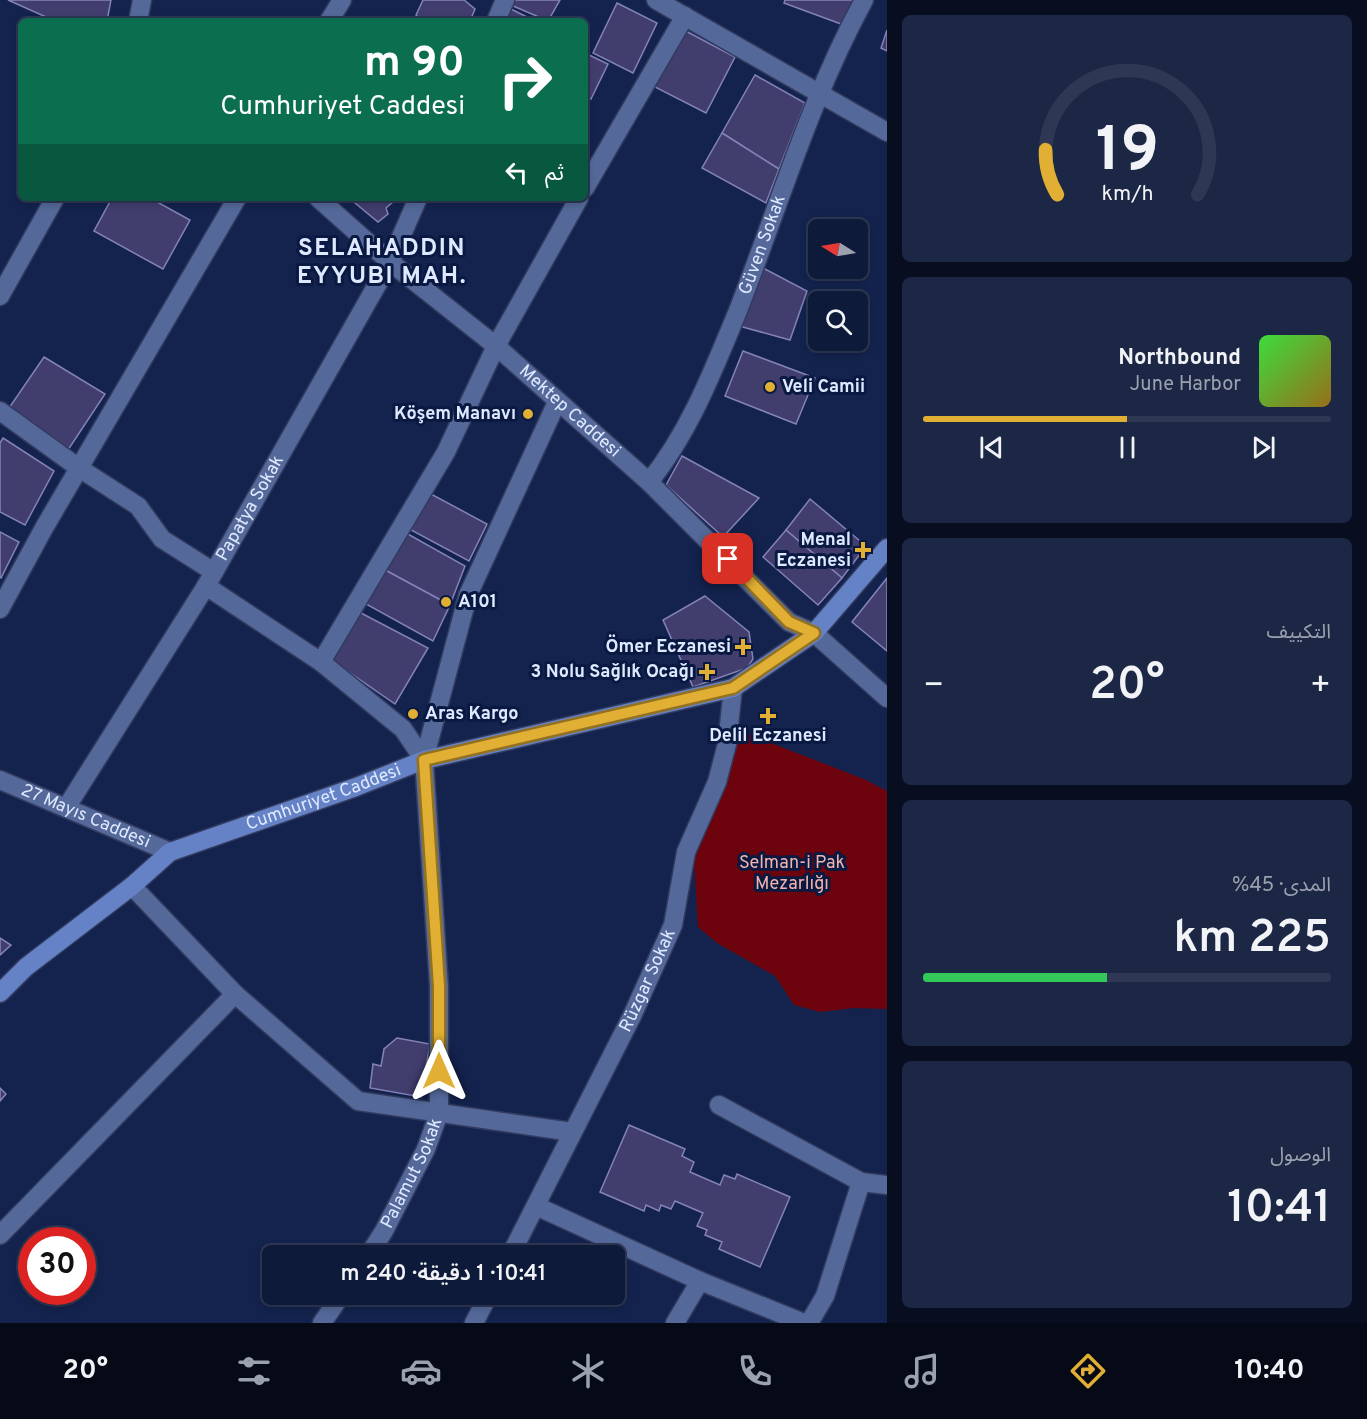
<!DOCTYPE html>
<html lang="ar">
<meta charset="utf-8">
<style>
:root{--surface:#0e1a3a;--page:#1c2745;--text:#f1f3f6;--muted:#9ba1af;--line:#2e3854;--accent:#e1af34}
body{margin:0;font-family:Overpass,"Noto Sans Arabic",sans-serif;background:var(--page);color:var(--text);direction:rtl;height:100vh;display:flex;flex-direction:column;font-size:22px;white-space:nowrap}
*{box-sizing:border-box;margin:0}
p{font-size:20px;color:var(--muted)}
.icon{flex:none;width:33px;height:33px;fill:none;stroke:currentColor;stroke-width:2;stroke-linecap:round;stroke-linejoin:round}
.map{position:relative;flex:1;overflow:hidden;direction:ltr}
.sheet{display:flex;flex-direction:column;gap:15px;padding:15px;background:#080e20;width:480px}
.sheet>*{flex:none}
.top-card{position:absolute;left:18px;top:18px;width:570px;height:183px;border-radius:9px;box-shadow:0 3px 9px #0003,0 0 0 2px var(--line);direction:rtl;background:#0b6e4f;color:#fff;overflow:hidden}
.needle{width:39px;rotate:281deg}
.fabs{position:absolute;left:808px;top:219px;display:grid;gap:12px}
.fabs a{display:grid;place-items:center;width:60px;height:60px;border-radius:9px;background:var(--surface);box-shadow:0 3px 9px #0003,0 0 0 2px var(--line);font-size:30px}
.speed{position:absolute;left:18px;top:1227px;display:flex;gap:12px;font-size:30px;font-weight:700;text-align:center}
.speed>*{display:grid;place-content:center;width:78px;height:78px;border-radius:50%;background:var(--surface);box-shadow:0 3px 9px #0003,0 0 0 2px var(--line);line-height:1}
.speed .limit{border:9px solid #d22;background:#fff;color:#111}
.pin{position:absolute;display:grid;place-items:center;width:51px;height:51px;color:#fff;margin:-26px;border-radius:12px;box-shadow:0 3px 9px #0006}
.me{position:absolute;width:66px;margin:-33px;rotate:0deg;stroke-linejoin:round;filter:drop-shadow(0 0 4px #0008)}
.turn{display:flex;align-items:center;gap:21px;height:126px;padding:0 24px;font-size:27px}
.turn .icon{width:78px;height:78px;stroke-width:2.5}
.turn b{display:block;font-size:42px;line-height:51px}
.then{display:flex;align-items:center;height:57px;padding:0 24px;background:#0003;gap:12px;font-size:22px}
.big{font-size:45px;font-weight:600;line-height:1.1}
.sheet .card{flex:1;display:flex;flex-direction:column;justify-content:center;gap:9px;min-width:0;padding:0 21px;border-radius:9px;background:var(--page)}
.sheet .dial{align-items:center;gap:0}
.dial svg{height:156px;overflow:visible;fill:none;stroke:var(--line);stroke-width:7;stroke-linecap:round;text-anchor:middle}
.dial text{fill:var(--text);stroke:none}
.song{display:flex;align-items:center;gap:18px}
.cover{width:72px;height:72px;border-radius:9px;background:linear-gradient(135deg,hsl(120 70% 55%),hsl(40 70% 35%))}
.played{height:6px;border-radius:3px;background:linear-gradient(90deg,var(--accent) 50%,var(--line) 50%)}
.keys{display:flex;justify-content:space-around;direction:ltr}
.heat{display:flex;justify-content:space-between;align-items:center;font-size:33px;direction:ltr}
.charge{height:9px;border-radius:4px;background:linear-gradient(90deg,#34c759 45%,var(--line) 0)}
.trip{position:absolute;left:262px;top:1245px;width:363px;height:60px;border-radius:9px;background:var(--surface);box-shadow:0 3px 9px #0003,0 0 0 2px var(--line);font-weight:600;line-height:60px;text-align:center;direction:rtl}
.dock{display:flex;height:96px;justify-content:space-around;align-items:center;background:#060a17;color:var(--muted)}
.dock .icon{width:42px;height:42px}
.dock .current{color:var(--accent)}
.dock b{font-size:27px;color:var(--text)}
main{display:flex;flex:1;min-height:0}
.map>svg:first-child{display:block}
.green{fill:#6d030d}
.building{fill:#413e6e;stroke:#8482b8;stroke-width:1.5}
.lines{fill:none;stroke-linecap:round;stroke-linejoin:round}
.minor-casing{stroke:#323b5f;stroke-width:21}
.major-casing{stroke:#323b5f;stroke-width:21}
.minor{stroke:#546999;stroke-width:18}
.major{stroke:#6582c7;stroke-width:18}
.route-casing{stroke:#927222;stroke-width:15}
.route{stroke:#e1af34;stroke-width:10}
.poi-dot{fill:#e1af34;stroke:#0a1942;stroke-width:2}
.labels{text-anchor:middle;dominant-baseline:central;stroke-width:6;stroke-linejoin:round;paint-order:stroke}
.street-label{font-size:18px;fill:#dee9ff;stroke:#0a1942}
.poi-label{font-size:18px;font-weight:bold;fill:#dee9ff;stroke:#0a1942;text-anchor:end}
.park-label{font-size:18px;fill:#f4b3ac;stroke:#0a1942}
.district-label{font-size:24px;font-weight:bold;letter-spacing:1.5px;fill:#dee9ff;stroke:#0a1942}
</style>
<main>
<section class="sheet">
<div class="card dial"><svg viewBox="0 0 100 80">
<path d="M14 69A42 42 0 1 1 86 69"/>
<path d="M14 69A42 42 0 0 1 8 46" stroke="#e1af34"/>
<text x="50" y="56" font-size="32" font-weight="700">19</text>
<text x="50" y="72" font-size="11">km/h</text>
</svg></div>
<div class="card">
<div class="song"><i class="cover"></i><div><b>Northbound</b><p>June Harbor</p></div></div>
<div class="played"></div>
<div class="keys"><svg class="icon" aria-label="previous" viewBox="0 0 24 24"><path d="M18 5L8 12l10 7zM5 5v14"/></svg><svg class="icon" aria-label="pause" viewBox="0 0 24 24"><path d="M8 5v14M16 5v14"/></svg><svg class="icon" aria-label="next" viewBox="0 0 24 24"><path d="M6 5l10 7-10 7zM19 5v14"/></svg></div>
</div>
<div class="card"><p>التكييف</p>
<div class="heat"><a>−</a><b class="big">20°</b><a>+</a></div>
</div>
<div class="card"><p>المدى · 45%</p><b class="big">225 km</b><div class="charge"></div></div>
<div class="card"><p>الوصول</p><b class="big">10:41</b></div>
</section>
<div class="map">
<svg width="887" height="1323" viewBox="0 0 887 1323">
<rect width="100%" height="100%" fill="#13234d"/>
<path class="green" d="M738,730l128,50 21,11v218l-33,-1 -34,4 -26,-7 -19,-29 -58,-33 -19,-16 -4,-67 30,-73z"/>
<g class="building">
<path d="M8,0h103l-4,21h-52z"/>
<path d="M423,0h41l11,9 -5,12h-47l-7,-6z"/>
<path d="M513,0h47l-12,21 -37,-16z"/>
<path d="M785,0h69l-13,24 -57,-21z"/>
<path d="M617,3l40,20 -24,50 -40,-20z"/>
<path d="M509,8l26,13h-32z"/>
<path d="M682,29l53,28 -29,56 -53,-27z"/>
<path d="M887,30v21l-6,-3z"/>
<path d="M585,53l23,11 -17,35 -6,-3z"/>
<path d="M755,75l50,28 -26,66 -57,-36z"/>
<path d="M722,133l57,36 -13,34 -64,-35z"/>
<path d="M112,198h38l40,22 -27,49 -69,-38z"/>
<path d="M349,198h43l2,3 -8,7 2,6 -10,8z"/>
<path d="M763,268l44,23 -17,49 -51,-14z"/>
<path d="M743,351l72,27 -19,46 -71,-28z"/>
<path d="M44,357l61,37 -37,56 -59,-42z"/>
<path d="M3,438l51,33 -29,54 -25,-13v-69z"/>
<path d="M682,456l77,42 -36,39 -57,-52z"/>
<path d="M429,493l58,31 -18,37 -58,-31z"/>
<path d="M810,499l56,47 -24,32 -56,-48z"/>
<path d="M786,530l56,48 -24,27 -55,-48z"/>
<path d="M0,532l19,10 -18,36 -1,-1z"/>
<path d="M406,533l59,33 -15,39 -65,-35z"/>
<path d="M385,570l65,35 -17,36 -67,-37z"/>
<path d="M887,578v73l-35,-29z"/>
<path d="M705,596l44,36 4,27 -6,9 -54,19 -30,-67z"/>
<path d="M361,613l67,35 -33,56 -65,-45z"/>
<path d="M0,938l11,7 -11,10z"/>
<path d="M397,1038l33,6 -9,53 -51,-9 3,-24 8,2 3,-17z"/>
<path d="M0,1088l6,6 -6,7z"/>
<path d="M629,1125l56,24 -3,7 12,6 -4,10 30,13 4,-10 11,4 2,-5 53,23 -30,70 -41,-18 3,-7 -17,-7 2,-5 -10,-4 6,-13 -28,-12 -4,8 -10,-4 -2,6 -13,-6 -2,6 -44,-19z"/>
</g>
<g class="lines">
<defs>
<g id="minor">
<path d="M656,0l231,132"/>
<path d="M138,21l4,-21"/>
<path d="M329,21l13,-21"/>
<path d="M496,21l9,-21"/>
<path d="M585,188l100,-172"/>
<path id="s1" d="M318,198l72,64 106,84 153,136 140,140 25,11 73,65"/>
<path d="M0,296l55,-98"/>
<path d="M0,411l79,57 59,38 24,33 52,33"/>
<path id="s2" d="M649,482c40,-49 64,-111 88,-169 41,-104 73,-214 127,-313"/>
<path d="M206,586l115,76 82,67 21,31"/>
<path d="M0,609l44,-81 193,-330"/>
<path d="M321,662l125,-210 50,-106 83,-148"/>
<path id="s3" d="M0,780l170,72"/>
<path id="s4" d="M66,808l140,-222 184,-324 28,-64"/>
<path d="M132,886l103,108 123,107 214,31"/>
<path d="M719,1105l142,77 26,3"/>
<path d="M536,1206l164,75 104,42"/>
<path d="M0,1235l235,-241"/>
<path id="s5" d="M368,1256l16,-25 42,-82 13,-36v-127l-15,-226 44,-165 89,-193"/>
<path id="s6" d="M510,1256l122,-240 41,-91 13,-73 31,-70 10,-38 6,-56"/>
<path d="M322,1323l20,-29"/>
<path d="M474,1323l15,-29"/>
<path d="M675,1323l25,-42"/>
<path d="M809,1323l16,-27 36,-114"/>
</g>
<g id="major">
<path id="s7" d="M0,993l26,-26 106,-81 38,-34 186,-65 68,-27 309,-72 81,-55 73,-85"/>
</g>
</defs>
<use href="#minor" class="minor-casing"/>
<use href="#major" class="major-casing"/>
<use href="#minor" class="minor"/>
<use href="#major" class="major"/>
</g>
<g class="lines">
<defs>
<path id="route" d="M439,1071v-85l-15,-226 309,-72 81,-55 -25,-11 -61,-63"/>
</defs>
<use href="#route" class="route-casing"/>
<use href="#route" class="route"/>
</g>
<g class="poi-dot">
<circle cx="770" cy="387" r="6"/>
<circle cx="528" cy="414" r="6"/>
<path d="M860 541h6v6h6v6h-6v6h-6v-6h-6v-6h6z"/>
<circle cx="446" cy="602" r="6"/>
<path d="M740 638h6v6h6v6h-6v6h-6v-6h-6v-6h6z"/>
<path d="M704 663h6v6h6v6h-6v6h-6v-6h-6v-6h6z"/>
<circle cx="413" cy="714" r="6"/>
<path d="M765 707h6v6h6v6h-6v6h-6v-6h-6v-6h6z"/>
</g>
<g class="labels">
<g class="street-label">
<text stroke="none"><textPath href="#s2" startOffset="264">Güven Sokak</textPath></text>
<text stroke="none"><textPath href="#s1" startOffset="330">Mektep Caddesi</textPath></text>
<text stroke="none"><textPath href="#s4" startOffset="352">Papatya Sokak</textPath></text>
<text stroke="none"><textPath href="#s7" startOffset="384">Cumhuriyet Caddesi</textPath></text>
<text stroke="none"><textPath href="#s3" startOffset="93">27 Mayıs Caddesi</textPath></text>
<text stroke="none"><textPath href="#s6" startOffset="308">Rüzgar Sokak</textPath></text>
<text stroke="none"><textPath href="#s5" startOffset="94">Palamut Sokak</textPath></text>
</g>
<g class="poi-label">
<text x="782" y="387" text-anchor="start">Veli Camii</text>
<text x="516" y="414">Köşem Manavı</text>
<text x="851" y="540">Menal<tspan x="851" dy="21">Eczanesi</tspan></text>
<text x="458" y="602" text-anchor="start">A101</text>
<text x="731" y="647">Ömer Eczanesi</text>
<text x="694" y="672">3 Nolu Sağlık Ocağı</text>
<text x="425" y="714" text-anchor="start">Aras Kargo</text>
<text x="768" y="736" text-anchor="middle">Delil Eczanesi</text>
</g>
<g class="park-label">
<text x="792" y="863">Selman-i Pak<tspan x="792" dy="21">Mezarlığı</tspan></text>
</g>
<g class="district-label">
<text x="382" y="249">SELAHADDIN<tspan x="382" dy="28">EYYUBI MAH.</tspan></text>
</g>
</g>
</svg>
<div class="fabs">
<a><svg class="needle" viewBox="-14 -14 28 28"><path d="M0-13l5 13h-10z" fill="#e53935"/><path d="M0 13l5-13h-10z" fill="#9ba1af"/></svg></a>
<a><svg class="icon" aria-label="search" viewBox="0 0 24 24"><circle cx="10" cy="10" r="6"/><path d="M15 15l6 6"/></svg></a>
</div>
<div class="speed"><div class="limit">30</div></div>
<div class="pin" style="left:728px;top:559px;background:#d93025"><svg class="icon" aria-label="arrive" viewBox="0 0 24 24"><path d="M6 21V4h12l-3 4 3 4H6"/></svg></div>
<svg class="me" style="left:439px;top:1071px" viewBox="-20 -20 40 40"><path d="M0-17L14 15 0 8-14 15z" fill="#e1af34" stroke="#fff" stroke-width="4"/></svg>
<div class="trip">10:41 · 1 دقيقة · 240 m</div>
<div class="top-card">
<div class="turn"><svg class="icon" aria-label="right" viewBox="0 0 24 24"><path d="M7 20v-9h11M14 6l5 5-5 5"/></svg><div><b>90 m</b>Cumhuriyet Caddesi</div></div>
<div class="then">ثم<svg class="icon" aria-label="left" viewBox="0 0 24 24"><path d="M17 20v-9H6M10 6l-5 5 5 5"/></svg></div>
</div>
</div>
</main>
<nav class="dock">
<b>10:40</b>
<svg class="icon current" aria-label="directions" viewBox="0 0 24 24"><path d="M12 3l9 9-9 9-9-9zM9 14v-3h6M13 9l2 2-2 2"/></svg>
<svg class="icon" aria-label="music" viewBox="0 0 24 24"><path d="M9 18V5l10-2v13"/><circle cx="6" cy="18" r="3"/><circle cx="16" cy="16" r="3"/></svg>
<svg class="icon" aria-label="phone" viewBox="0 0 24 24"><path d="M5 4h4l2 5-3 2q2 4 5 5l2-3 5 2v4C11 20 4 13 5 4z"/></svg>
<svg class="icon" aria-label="climate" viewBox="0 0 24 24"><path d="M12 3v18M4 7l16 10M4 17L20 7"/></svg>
<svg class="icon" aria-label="car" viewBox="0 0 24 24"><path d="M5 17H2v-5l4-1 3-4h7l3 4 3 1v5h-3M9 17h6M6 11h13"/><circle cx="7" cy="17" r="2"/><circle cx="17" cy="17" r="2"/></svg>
<svg class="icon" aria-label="filters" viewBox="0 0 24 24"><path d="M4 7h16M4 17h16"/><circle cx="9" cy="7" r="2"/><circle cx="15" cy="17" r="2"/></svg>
<b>20°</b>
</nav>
